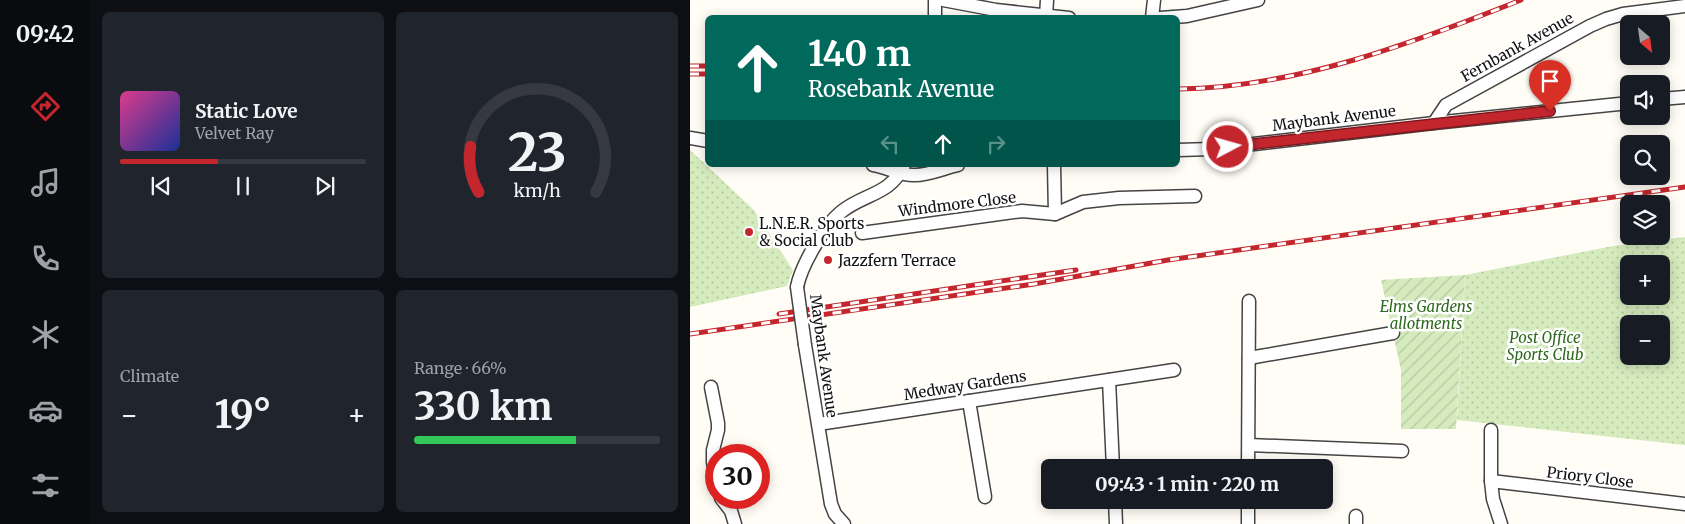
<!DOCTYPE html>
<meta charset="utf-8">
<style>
:root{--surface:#171b24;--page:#20242c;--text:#f1f3f6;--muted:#9ea1a6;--line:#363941;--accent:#c4262e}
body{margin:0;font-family:Merriweather,serif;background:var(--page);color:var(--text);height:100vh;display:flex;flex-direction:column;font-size:19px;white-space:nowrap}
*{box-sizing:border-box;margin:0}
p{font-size:16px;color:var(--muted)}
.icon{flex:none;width:28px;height:28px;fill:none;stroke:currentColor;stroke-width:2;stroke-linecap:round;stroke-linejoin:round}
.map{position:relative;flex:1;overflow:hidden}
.drawer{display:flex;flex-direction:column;gap:12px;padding:12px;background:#0d0f14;width:600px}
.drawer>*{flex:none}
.banner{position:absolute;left:15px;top:15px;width:475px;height:152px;border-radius:8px;box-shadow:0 2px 12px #0003;background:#00695c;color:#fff;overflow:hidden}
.needle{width:32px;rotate:151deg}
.buttons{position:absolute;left:930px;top:15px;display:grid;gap:10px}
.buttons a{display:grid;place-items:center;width:50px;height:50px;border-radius:8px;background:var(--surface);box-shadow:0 2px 12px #0003;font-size:25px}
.speed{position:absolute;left:15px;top:444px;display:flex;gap:10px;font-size:25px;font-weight:700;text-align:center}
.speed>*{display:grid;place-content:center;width:65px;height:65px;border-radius:50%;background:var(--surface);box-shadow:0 2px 12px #0003;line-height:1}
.speed .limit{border:8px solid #d22;background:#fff;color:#111}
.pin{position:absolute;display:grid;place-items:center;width:42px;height:42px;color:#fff;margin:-51px -21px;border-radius:50% 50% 50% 0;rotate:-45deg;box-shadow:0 0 5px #0007}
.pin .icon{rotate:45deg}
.me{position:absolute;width:55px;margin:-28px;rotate:84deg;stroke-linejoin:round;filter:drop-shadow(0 0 4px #0008)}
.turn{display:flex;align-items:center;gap:18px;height:105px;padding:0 20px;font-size:22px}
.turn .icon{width:65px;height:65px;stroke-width:2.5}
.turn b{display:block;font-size:35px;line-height:42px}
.lanes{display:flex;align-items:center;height:48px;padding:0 20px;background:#0003;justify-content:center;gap:25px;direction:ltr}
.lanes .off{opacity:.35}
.big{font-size:38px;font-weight:700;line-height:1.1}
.drawer .card{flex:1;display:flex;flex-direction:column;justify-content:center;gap:8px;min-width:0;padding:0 18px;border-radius:8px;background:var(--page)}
.drawer .dial{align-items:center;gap:0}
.dial svg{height:130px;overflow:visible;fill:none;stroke:var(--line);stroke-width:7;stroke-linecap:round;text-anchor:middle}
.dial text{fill:var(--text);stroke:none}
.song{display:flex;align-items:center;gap:15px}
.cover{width:60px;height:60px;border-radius:8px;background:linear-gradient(135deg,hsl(330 70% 55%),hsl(230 70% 35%))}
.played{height:5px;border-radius:2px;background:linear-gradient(90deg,var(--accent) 40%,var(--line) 40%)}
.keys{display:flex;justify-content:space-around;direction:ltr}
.heat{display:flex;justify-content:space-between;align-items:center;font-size:28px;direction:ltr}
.charge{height:8px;border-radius:4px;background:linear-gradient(90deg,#34c759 66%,var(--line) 0)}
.drawer .tiles{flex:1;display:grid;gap:12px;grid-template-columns:repeat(2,1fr)}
.trip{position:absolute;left:351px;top:459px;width:292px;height:50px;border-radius:8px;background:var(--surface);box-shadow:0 2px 12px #0003;font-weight:700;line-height:50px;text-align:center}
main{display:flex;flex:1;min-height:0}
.tabs{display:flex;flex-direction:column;width:90px;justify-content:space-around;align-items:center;background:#090b0e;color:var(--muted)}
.tabs .icon{width:35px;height:35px}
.tabs .active{color:var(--accent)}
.tabs b{font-size:22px;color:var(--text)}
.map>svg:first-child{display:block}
.park{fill:url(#park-dots);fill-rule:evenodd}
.garden{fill:url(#garden-furrows)}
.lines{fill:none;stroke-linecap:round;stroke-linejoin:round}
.minor-casing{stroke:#444;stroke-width:15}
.minor{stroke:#fff;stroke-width:12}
.rail-casing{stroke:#c4262e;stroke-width:5}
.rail{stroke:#fff;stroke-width:3;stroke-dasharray:9;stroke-linecap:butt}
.minor-bridge-casing{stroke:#444;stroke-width:15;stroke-linecap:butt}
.minor-bridge{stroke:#fff;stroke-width:12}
.route-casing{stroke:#7f191e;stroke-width:12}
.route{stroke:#c4262e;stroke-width:9}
.poi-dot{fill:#c4262e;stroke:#fff;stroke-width:2}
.labels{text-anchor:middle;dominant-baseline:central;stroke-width:5;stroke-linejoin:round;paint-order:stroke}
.street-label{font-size:15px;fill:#111;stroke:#fff}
.poi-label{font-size:15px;fill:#111;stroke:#fff;text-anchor:start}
.park-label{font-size:15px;font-style:italic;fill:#2f6b1f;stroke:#fff}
</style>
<main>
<nav class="tabs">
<b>09:42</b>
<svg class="icon active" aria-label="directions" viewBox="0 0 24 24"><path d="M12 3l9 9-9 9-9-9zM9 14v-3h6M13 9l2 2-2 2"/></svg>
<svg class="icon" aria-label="music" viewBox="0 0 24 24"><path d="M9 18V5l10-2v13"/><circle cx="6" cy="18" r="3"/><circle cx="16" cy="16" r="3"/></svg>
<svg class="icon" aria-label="phone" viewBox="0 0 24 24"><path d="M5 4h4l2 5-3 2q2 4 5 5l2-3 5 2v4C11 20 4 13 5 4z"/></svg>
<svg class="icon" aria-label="climate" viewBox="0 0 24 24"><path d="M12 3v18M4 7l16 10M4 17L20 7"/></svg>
<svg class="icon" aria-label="car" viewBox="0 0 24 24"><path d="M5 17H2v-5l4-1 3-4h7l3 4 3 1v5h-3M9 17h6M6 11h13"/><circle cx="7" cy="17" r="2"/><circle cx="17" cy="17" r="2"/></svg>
<svg class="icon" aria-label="filters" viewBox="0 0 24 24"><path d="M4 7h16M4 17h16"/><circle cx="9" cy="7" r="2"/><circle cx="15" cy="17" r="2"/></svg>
</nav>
<section class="drawer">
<div class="tiles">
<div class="card">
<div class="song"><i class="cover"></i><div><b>Static Love</b><p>Velvet Ray</p></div></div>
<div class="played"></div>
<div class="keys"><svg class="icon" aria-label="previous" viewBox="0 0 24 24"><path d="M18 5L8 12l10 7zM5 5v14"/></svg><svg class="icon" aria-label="pause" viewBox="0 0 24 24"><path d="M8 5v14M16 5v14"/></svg><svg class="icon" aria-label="next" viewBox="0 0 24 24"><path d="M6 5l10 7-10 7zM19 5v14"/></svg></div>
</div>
<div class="card dial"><svg viewBox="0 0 100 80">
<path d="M14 69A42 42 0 1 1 86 69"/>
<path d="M14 69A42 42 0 0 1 9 41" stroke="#c4262e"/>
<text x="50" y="56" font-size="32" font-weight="700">23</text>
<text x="50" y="72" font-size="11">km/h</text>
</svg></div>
<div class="card"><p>Climate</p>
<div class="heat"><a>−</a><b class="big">19°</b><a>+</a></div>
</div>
<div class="card"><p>Range · 66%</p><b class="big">330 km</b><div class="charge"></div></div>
</div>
</section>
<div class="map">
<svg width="995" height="524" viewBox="0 0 995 524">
<defs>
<pattern id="park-dots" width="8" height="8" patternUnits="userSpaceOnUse" patternTransform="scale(1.25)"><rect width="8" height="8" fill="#d5ebbd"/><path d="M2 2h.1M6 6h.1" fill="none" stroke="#b6c8a1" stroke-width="1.8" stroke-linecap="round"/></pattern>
<pattern id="garden-furrows" width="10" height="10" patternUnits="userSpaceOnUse" patternTransform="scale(1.25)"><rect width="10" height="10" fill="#d5ebbd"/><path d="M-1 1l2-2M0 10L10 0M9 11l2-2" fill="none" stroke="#b6c8a1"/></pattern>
</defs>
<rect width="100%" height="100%" fill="#fffdf5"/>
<g class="park">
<path d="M0,150l64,60 39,60 -6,16 -97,21z"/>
<path d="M995,237v208l-228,-25 8,-145 148,-29zM939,264h32v32h-32zM939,324h32v32h-32z"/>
</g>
<path class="garden" d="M775,275l-9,154h-55v-59l-20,-90z"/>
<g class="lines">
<defs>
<g id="minor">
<path d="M253,0l53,10 73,8"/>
<path d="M356,16l1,-16"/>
<path d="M245,18v-18"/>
<path d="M462,18l2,-18"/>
<path d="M470,18l27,-2 71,-16"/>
<path d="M971,99l24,-2"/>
<path d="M744,123l12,-18 144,-79 16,-7 17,-5 62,-8"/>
<path d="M0,138l18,3"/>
<path d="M488,150l33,-1 223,-26 195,-20"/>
<path d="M183,165c14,2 28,11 42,10 14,0 29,-7 43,-10"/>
<path d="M364,165l1,49"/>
<path d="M172,233l160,-22 33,3 28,-12 36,-4 76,-2"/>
<path d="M107,287c4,-21 27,-61 44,-75 23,-19 49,-16 63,-47"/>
<path d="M115,345l26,159 4,10 9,10"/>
<path d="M559,358l144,-25"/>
<path d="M419,380l4,88"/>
<path d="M21,387l7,36v7l-5,20v12l3,18"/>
<path d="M279,401l16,96"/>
<path d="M135,423l349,-53"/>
<path d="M801,430v51l2,18 8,25"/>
<path d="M559,445l153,6"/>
<path d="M558,468l1,-167"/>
<path d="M801,481l194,23"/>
<path d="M31,498l10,13 4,13"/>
<path d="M425,500l1,24"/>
<path d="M558,524v-24"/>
<path d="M666,524v-8"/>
</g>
</defs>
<use href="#minor" class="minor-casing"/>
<use href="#minor" class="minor"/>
<defs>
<g id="rail">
<path d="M0,66h18"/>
<path d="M0,74h18"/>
<path d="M488,89c117,-1 235,-46 343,-89"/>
<path d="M89,314l297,-44"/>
<path d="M0,334l344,-50 134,-24 517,-73"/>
</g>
</defs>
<use href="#rail" class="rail-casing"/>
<use href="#rail" class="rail"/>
<defs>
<path id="minor-bridge" d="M107,287l8,58"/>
</defs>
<use href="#minor-bridge" class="minor-bridge-casing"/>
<use href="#minor-bridge" class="minor-bridge"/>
</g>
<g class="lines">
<defs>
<path id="route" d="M538,147l322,-36"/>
</defs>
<use href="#route" class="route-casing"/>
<use href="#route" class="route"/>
</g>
<g class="poi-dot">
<circle cx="59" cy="232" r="5"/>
<circle cx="138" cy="260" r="5"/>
</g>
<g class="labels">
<g class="street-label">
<text transform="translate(827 47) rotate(-29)">Fernbank Avenue</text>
<text transform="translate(644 118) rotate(-7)">Maybank Avenue</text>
<text transform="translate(267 204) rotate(-7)">Windmore Close</text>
<text transform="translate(134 356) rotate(82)">Maybank Avenue</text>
<text transform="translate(275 385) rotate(-9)">Medway Gardens</text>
<text transform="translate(900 477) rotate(7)">Priory Close</text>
</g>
<g class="poi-label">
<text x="69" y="223">L.N.E.R. Sports<tspan x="69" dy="17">&amp; Social Club</tspan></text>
<text x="148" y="260">Jazzfern Terrace</text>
</g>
<g class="park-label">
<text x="736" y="306">Elms Gardens<tspan x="736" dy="17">allotments</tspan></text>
<text x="855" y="337">Post Office<tspan x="855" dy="17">Sports Club</tspan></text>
</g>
</g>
</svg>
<div class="buttons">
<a><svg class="needle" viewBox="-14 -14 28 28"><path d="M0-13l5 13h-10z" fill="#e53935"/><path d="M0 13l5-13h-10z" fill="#9ea1a6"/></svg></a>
<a><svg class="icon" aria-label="sound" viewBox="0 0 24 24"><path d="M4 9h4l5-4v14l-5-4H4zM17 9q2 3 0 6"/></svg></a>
<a><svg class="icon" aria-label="search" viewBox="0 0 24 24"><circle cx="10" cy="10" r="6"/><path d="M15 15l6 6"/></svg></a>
<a><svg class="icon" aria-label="layers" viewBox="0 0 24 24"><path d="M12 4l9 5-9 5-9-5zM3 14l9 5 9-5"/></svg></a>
<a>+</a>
<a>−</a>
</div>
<div class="speed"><div class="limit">30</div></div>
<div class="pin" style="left:860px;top:111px;background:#d93025"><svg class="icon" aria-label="arrive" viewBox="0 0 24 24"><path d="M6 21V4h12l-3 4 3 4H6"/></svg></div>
<svg class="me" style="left:538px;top:147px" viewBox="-20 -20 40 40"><circle r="17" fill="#c4262e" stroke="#fff" stroke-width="3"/><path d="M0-11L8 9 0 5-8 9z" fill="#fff"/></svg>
<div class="trip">09:43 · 1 min · 220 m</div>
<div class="banner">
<div class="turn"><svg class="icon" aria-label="ahead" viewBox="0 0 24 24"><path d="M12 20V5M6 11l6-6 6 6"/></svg><div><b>140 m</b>Rosebank Avenue</div></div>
<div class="lanes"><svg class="icon off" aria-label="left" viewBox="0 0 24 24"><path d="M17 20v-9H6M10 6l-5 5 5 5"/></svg><svg class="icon" aria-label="ahead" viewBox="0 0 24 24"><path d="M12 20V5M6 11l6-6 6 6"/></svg><svg class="icon off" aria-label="right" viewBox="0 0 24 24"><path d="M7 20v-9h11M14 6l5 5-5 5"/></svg></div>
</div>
</div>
</main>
